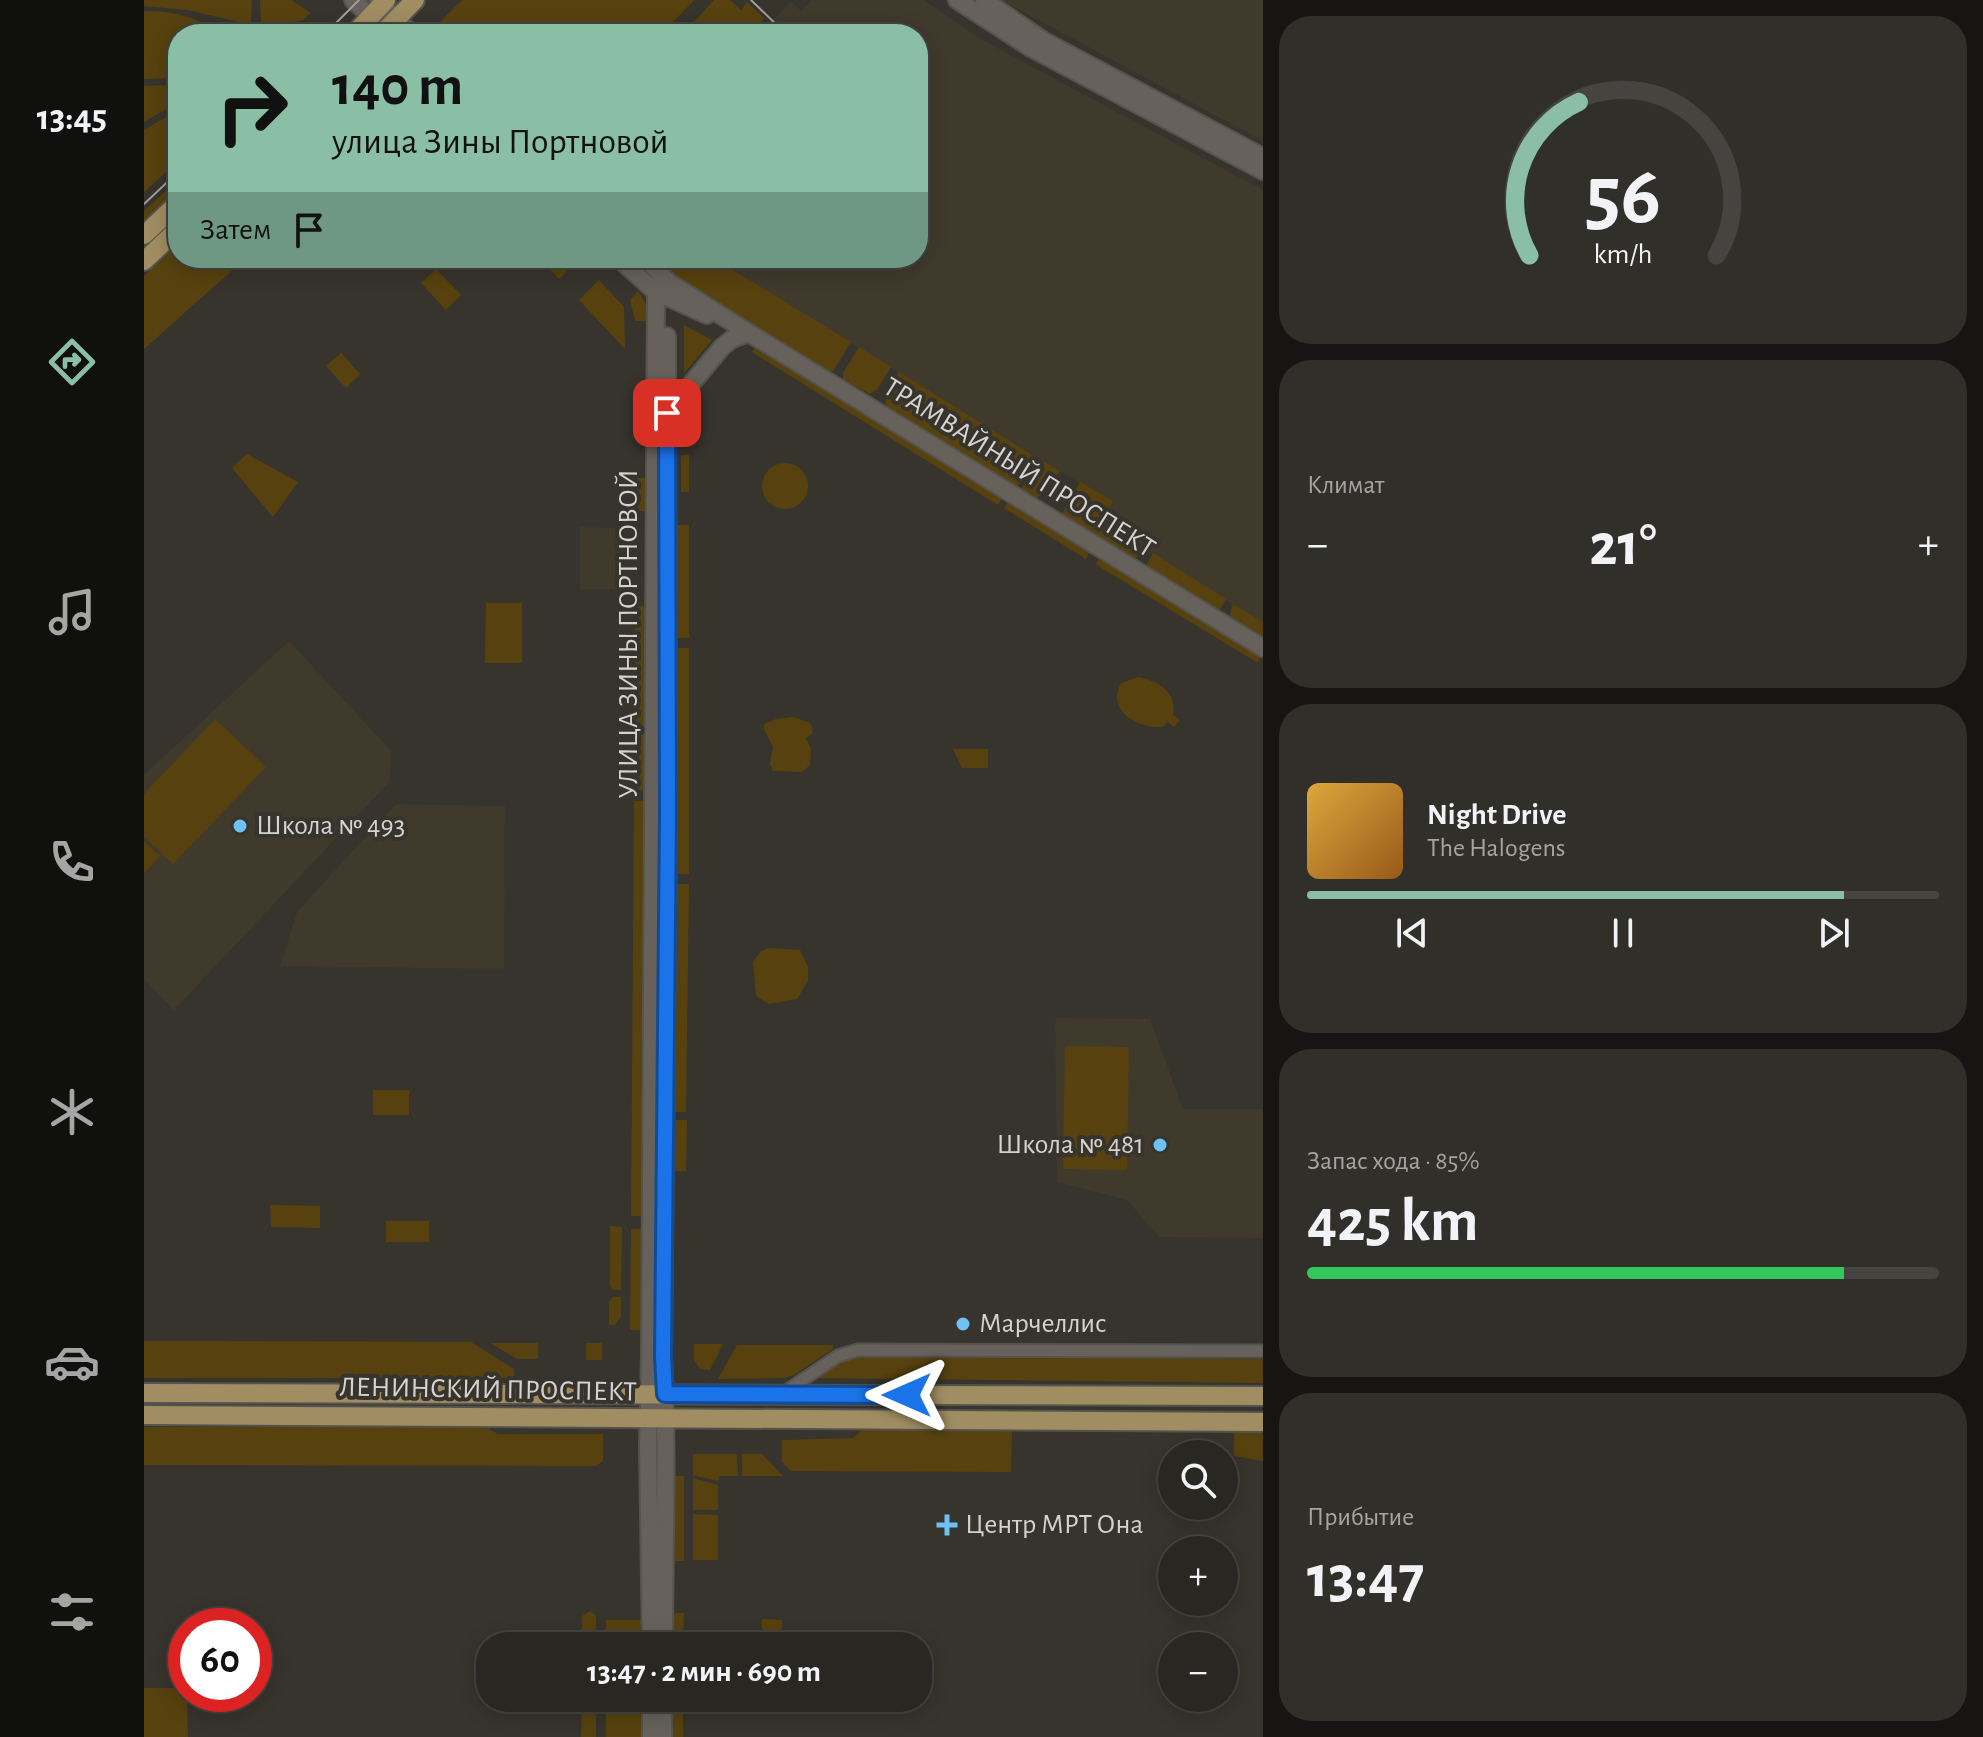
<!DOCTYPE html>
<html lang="ru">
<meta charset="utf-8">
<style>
:root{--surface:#292722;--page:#312f2a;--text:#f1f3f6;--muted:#a5a5a5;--line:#454440;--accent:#8abfa5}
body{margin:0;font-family:"Alegreya Sans",sans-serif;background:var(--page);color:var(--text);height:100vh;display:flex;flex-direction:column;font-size:30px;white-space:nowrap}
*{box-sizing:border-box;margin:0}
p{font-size:26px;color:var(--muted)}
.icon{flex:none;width:44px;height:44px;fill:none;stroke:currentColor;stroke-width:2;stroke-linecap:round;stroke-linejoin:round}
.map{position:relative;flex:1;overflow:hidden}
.side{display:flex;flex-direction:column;gap:16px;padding:16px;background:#171513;width:720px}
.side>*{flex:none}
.banner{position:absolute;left:24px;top:24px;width:760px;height:244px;border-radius:32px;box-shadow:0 4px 20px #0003,0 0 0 2px var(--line);background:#8abfa5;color:#111;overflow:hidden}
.buttons{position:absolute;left:1014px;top:1440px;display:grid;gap:16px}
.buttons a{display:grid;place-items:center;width:80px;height:80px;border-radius:50%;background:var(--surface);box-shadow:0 4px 20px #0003,0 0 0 2px var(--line);font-size:40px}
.speed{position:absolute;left:24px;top:1608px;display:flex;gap:16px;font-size:40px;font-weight:700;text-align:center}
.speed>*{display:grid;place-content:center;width:104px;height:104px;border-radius:50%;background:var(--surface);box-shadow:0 4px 20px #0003,0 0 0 2px var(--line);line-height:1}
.speed .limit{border:12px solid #d22;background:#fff;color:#111}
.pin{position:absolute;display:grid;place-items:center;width:68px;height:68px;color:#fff;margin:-34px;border-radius:16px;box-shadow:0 4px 12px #0006}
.me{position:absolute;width:88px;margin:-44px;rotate:270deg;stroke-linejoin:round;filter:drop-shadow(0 0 6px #0008)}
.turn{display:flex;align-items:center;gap:28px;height:168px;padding:0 32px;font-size:36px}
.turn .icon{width:104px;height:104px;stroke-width:2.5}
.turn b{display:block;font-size:56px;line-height:68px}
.then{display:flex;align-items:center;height:76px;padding:0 32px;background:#0003;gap:16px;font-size:30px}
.big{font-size:60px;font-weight:700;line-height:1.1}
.side .widget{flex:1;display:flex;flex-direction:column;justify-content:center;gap:12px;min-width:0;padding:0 28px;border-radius:32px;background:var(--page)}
.side .dial{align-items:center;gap:0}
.dial svg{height:208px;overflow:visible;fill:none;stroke:var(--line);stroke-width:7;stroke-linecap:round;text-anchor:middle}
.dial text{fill:var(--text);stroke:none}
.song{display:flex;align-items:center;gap:24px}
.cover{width:96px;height:96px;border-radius:12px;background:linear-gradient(135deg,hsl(40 70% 55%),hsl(30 70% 35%))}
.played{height:8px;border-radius:4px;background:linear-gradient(90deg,var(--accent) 85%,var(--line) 85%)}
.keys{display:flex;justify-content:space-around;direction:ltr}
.heat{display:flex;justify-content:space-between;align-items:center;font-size:44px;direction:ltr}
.charge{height:12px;border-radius:6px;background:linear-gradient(90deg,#34c759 85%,var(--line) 0)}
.trip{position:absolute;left:332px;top:1632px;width:456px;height:80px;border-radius:32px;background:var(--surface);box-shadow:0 4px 20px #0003,0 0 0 2px var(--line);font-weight:700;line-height:80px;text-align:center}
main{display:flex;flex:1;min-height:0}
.menu{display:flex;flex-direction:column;width:144px;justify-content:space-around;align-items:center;background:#10100e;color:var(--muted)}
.menu .icon{width:56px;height:56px}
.menu .current{color:var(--accent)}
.menu b{font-size:36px;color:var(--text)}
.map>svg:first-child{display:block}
.built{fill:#403a2d}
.green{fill:#57420f}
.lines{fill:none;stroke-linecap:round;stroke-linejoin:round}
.street-casing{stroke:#55534d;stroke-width:15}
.secondary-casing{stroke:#55534d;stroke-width:20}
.primary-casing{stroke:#55534d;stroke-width:22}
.street{stroke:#66625b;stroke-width:11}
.secondary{stroke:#66625b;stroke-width:16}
.primary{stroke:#a08d62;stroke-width:18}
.tram{stroke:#a19f9a;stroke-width:2}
.route-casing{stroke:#114b97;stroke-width:20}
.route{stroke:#1a73e8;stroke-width:14}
.poi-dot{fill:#6dc2f3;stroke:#37342d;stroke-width:3}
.labels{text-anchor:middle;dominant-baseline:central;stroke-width:8;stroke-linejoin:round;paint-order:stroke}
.street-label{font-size:28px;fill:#d5d3cf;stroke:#37342d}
.poi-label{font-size:28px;fill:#d5d3cf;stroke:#37342d;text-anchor:start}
</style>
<main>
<nav class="menu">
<b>13:45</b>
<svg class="icon current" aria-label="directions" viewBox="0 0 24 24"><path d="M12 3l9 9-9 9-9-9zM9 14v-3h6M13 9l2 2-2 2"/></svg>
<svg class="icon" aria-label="music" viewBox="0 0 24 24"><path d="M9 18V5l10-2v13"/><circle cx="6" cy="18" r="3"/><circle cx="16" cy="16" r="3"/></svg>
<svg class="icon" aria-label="phone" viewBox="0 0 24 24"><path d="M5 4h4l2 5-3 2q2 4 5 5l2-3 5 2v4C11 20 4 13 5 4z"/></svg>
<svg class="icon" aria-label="climate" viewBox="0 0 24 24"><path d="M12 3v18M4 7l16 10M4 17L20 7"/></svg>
<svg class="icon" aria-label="car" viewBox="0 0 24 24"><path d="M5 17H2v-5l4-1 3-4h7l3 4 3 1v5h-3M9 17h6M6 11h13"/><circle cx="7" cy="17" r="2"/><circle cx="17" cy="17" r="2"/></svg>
<svg class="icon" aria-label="filters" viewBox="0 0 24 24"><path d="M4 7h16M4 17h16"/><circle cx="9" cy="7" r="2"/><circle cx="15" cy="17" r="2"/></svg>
</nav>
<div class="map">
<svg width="1119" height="1737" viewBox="0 0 1119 1737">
<rect width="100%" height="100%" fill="#37342d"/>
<g class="built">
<path d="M668,0h112l58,40 281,150v433l-145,-90 -11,-24 4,-7 -383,-234 -11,-10h201v-224h-157l30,-33 10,10z"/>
<path d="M857,0h262v141z"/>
<path d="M436,527l42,1 -1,61h-41z"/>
<path d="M145,641l103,111 -3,30 -39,42 -9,-6 -6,6 3,4 -1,9 -163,173 -30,-31v-204z"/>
<path d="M252,804l109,2 -1,163 -224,-3 17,-54z"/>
<path d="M911,1018l95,1 33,90h80v129l-104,-1 -32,-37 -70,-18z"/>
</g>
<g class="green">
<path d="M0,0h108l-1,25 -63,-15 -44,-4z"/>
<path d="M116,0h31l20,13 -8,7 -36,9 -6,-2z"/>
<path d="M318,0h232l-32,34h-220l-4,-7 1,-4z"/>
<path d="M570,0h16l11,10 6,-8 17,16 -14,16h-67z"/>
<path d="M0,11c29,-1 55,7 79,23h-45v44l-34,1z"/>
<path d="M34,85v17l-34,20v-36z"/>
<path d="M34,110v51l-34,31v-62z"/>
<path d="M34,180v11l-34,32v-12z"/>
<path d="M34,244v14h68l-102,91v-73z"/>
<path d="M395,258h35l3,3 -18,18z"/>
<path d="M521,258h54l9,9 123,75 -18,29h-5l-138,-84 -28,-23z"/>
<path d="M292,269l25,26 -15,15 -25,-27z"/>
<path d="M455,280l25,27 1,42 -46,-49z"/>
<path d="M494,291l8,13 3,17h-14l-5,-21z"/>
<path d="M540,325l28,15 -28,33z"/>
<path d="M715,347l32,20 -14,23 -7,4 -27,-15v-6z"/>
<path d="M610,348l248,150 -4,7 -246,-153z"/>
<path d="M197,353l19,21 -14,14 -20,-22z"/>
<path d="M755,372l137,85 -19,30 -131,-80 -1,-12z"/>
<rect x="492" y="391" width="13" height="33"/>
<path d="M103,454l51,28 -25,35 -41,-49z"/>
<rect x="537" y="455" width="8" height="37"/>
<path d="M896,459l20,12 -15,22 -10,5 -14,-9z"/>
<circle cx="641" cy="486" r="23"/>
<rect x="492" y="478" width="12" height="33"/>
<path d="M936,482l33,19 -4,8 17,11 -7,13 24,14 -8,12 -73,-45z"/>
<path d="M864,502l81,50 -3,7 -82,-51z"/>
<rect x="530" y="525" width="15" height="113"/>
<path d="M1009,553l73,46 -7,12 -73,-45z"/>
<path d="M956,559l160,98 -2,6 -163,-99z"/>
<path d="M342,603h36v60h-37z"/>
<path d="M1089,604l30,18v16l-34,-21z"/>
<path d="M491,606h11l1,184h-13z"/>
<rect x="530" y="648" width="15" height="226"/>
<path d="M994,677c21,4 39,15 35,38l7,5 -6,7 -6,-5 -6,5c-25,2 -56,-17 -41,-44z"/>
<path d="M649,717l17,6 3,6 -1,5 -6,4 5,11 -1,16 -8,7 -29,-1 -3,-7 3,-17 -9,-18v-5l12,-5z"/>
<path d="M71,719l51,48 -93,97 -29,-28v-42z"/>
<path d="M809,749h35v19h-26z"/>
<path d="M490,801h13l-3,415h-13z"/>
<path d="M0,841l16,15 -16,17z"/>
<path d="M530,884h15l-3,228h-14z"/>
<path d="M625,948l31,2 8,17v14l-11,18 -28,5 -13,-8 -3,-34 8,-11z"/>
<path d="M921,1046l64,1 -2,123 -64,-1z"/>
<rect x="229" y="1090" width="36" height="25"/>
<path d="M528,1120h15l-1,51h-15z"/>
<path d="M126,1205l50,1v22l-49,-1z"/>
<rect x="242" y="1221" width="43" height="21"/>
<path d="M466,1226l12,1 -1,63h-8l-3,-4z"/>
<path d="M487,1229h13l-1,101h-13z"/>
<path d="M469,1297h8v19l-6,9h-6v-23z"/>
<path d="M0,1341l327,1 43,27v9h-370z"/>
<path d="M346,1343h48v16h-21z"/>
<rect x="442" y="1343" width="16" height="17"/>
<path d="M550,1344h29l-13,26 -10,-1 -6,-9z"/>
<path d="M593,1345h96v4l-39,26 -10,3 -66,1z"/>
<path d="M718,1356l401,3v24l-449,-5 26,-17z"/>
<path d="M0,1427h341l13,7h105v27l-7,5 -452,-1z"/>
<path d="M717,1430h151l-1,42 -220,-1 -9,-9v-22l72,-2z"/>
<path d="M1090,1431h29v30l-29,-5z"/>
<path d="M549,1454h44l1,22h-19l-1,5 -25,-6z"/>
<path d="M598,1454h20l21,22h-41z"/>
<rect x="531" y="1476" width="9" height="85"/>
<path d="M549,1478l25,7v25h-25z"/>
<path d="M549,1514l25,1v45h-25z"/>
<path d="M446,1611l6,5v30h-14v-30z"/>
<path d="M532,1613h8l-1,33h-12v-30z"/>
<path d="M618,1619l20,1 -1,26h-19z"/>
<rect x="462" y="1620" width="38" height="26"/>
<path d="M0,1688h37l6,13 1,36h-44z"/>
<path d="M438,1698h14v39h-15z"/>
<rect x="462" y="1698" width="37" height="39"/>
<rect x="526" y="1698" width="13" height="39"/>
</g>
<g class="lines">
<defs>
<path id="street" d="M638,1394l56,-38 20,-6 405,1"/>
<g id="secondary">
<path d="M209,0l25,24"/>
<path d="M234,0l34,34"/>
<path d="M813,0l74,48 232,123"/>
<path d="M840,0l60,41 219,116"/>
<path d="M474,258l38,34 51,23"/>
<path d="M500,258l26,25 79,50 514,315"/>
<path d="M523,413l55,-66 10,-8 17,-6"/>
<path d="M507,1646l-3,-200 2,-91 6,-1063 6,-17"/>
<path d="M520,1646c0,-97 4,-193 -1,-290l5,-543 -1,-477"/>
<path d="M507,1737v-39"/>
<path d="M519,1737v-39"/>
</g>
<g id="primary">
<path d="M210,34l32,-34"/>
<path d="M238,34l33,-34"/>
<path d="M0,235l34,-32"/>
<path d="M0,261l34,-32"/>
<path d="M0,1393l1119,3"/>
<path d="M0,1415l1119,7"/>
</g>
</defs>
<use href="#street" class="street-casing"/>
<use href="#secondary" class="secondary-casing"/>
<use href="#primary" class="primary-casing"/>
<use href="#street" class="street"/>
<use href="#secondary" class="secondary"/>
<use href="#primary" class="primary"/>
<g class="tram">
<path d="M607,0l35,34"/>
<path d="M181,34l34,-34"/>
<path d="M0,204l34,-32"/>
</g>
</g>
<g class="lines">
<defs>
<path id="route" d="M523,413l1,400 -5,543 2,38 242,1"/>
</defs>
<use href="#route" class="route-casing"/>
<use href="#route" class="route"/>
</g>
<g class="poi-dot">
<circle cx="96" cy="826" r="8"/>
<circle cx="1016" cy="1145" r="8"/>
<circle cx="819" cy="1324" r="8"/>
<path d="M799 1513h8v8h8v8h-8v8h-8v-8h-8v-8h8z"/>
</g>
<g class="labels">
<g class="street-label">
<text transform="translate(875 468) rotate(32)">ТРАМВАЙНЫЙ ПРОСПЕКТ</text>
<text transform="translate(485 634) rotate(-90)">УЛИЦА ЗИНЫ ПОРТНОВОЙ</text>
<text transform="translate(344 1390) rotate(1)">ЛЕНИНСКИЙ ПРОСПЕКТ</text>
</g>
<g class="poi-label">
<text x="112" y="826">Школа № 493</text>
<text x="1000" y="1145" text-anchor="end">Школа № 481</text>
<text x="835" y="1324">Марчеллис</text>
<text x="821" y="1525">Центр МРТ Она</text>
</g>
</g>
</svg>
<div class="buttons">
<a><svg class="icon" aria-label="search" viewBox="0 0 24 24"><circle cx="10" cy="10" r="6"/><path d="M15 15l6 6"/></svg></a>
<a>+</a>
<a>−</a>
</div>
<div class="speed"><div class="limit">60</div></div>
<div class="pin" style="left:523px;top:413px;background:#d93025"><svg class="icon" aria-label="arrive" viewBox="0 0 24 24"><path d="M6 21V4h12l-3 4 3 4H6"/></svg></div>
<svg class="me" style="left:763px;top:1395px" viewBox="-20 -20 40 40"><path d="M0-17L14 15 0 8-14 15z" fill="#1a73e8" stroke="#fff" stroke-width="4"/></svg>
<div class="trip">13:47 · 2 мин · 690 m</div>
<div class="banner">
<div class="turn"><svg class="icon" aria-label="right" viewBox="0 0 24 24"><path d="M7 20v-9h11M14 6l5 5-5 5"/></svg><div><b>140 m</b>улица Зины Портновой</div></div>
<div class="then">Затем<svg class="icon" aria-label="arrive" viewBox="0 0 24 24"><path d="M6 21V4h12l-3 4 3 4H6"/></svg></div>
</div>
</div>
<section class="side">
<div class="widget dial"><svg viewBox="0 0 100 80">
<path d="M14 69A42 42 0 1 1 86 69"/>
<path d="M14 69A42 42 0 0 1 33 10" stroke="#8abfa5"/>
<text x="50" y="56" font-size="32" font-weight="700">56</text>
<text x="50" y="72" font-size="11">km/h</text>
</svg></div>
<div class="widget"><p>Климат</p>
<div class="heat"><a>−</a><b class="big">21°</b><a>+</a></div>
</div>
<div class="widget">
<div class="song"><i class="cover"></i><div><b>Night Drive</b><p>The Halogens</p></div></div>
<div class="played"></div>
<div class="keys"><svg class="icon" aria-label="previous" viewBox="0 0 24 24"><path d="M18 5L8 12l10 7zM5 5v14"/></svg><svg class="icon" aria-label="pause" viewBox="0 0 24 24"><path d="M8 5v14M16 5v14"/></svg><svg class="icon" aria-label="next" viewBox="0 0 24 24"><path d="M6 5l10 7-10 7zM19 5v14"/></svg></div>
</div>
<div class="widget"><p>Запас хода · 85%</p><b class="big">425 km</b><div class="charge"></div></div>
<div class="widget"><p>Прибытие</p><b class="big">13:47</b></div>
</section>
</main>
